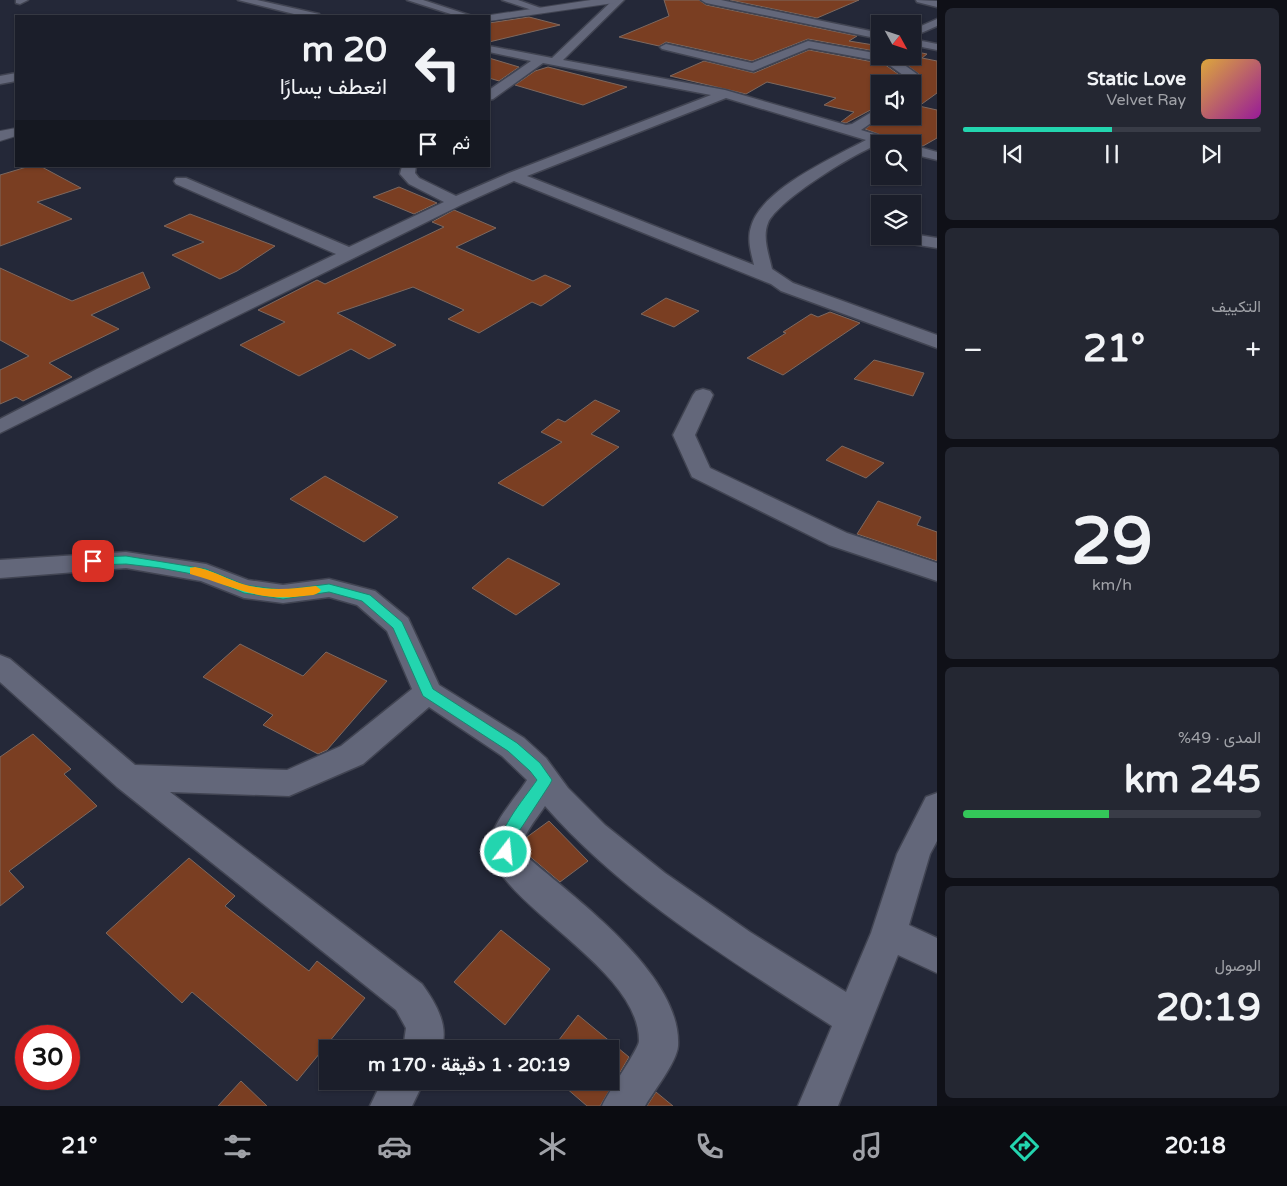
<!DOCTYPE html>
<html lang="ar">
<meta charset="utf-8">
<style>
:root{--surface:#1b1e2a;--page:#242732;--text:#f1f3f6;--muted:#a0a2a8;--line:#393c47;--accent:#23d5af}
body{margin:0;font-family:"Varela Round",Vazirmatn,sans-serif;background:var(--page);color:var(--text);direction:rtl;height:100vh;display:flex;flex-direction:column;font-size:19px;white-space:nowrap}
*{box-sizing:border-box;margin:0}
p{font-size:16px;color:var(--muted)}
.icon{flex:none;width:28px;height:28px;fill:none;stroke:currentColor;stroke-width:2;stroke-linecap:round;stroke-linejoin:round}
.map{position:relative;flex:1;overflow:hidden;direction:ltr}
.sheet{display:flex;flex-direction:column;gap:8px;padding:8px;background:#0f1017;width:350px}
.sheet>*{flex:none}
.guide{position:absolute;left:15px;top:15px;width:475px;height:152px;border-radius:0px;box-shadow:0 1px 4px #0004,0 0 0 1px var(--line);direction:rtl;background:#1b1e2a;color:var(--text);overflow:hidden}
.needle{width:32px;rotate:130deg}
.tools{position:absolute;left:871px;top:15px;display:grid;gap:10px}
.tools a{display:grid;place-items:center;width:50px;height:50px;border-radius:0px;background:var(--surface);box-shadow:0 1px 4px #0004,0 0 0 1px var(--line);font-size:25px}
.speed{position:absolute;left:15px;top:1025px;display:flex;gap:10px;font-size:25px;font-weight:700;text-align:center}
.speed>*{display:grid;place-content:center;width:65px;height:65px;border-radius:50%;background:var(--surface);box-shadow:0 1px 4px #0004,0 0 0 1px var(--line);line-height:1}
.speed .limit{border:8px solid #d22;background:#fff;color:#111}
.pin{position:absolute;display:grid;place-items:center;width:42px;height:42px;color:#fff;margin:-21px;border-radius:10px;box-shadow:0 2px 8px #0006}
.me{position:absolute;width:55px;margin:-28px;rotate:16deg;stroke-linejoin:round;filter:drop-shadow(0 0 4px #0008)}
.turn{display:flex;align-items:center;gap:18px;height:105px;padding:0 20px;font-size:22px}
.turn .icon{width:65px;height:65px;stroke-width:2.5}
.turn b{display:block;font-size:35px;line-height:42px}
.then{display:flex;align-items:center;height:48px;padding:0 20px;background:#0003;gap:10px;font-size:19px}
.big{font-size:38px;font-weight:700;line-height:1.1}
.sheet .card{flex:1;display:flex;flex-direction:column;justify-content:center;gap:8px;min-width:0;padding:0 18px;border-radius:8px;background:var(--page)}
.sheet .dial{align-items:center;gap:0}
.dial b{font-size:65px;line-height:1}
.song{display:flex;align-items:center;gap:15px}
.cover{width:60px;height:60px;border-radius:8px;background:linear-gradient(135deg,hsl(40 70% 55%),hsl(300 70% 35%))}
.played{height:5px;border-radius:2px;background:linear-gradient(90deg,var(--accent) 50%,var(--line) 50%)}
.keys{display:flex;justify-content:space-around;direction:ltr}
.heat{display:flex;justify-content:space-between;align-items:center;font-size:28px;direction:ltr}
.charge{height:8px;border-radius:4px;background:linear-gradient(90deg,#34c759 49%,var(--line) 0)}
.trip{position:absolute;left:319px;top:1040px;width:300px;height:50px;border-radius:0px;background:var(--surface);box-shadow:0 1px 4px #0004,0 0 0 1px var(--line);font-weight:700;line-height:50px;text-align:center;direction:rtl}
.dock{display:flex;height:80px;justify-content:space-around;align-items:center;background:#0b0c11;color:var(--muted)}
.dock .icon{width:35px;height:35px}
.dock .active{color:var(--accent)}
.dock b{font-size:22px;color:var(--text)}
main{display:flex;flex:1;min-height:0}
.map>svg:first-child{display:block}
.building{fill:#7a3e22;stroke:#7d685f}
.lines{fill:none;stroke-linecap:round;stroke-linejoin:round}
.street-casing{stroke:#414452;stroke-width:3}
.secondary-casing{stroke:#414452;stroke-width:2}
.street{fill:#63677a;fill-rule:evenodd}
.secondary{fill:#63677a;fill-rule:evenodd}
.route{fill:#23d5af;stroke:#178a72}
.slow{fill:#f59e0b}
</style>
<main>
<section class="sheet">
<div class="card">
<div class="song"><i class="cover"></i><div><b>Static Love</b><p>Velvet Ray</p></div></div>
<div class="played"></div>
<div class="keys"><svg class="icon" aria-label="previous" viewBox="0 0 24 24"><path d="M18 5L8 12l10 7zM5 5v14"/></svg><svg class="icon" aria-label="pause" viewBox="0 0 24 24"><path d="M8 5v14M16 5v14"/></svg><svg class="icon" aria-label="next" viewBox="0 0 24 24"><path d="M6 5l10 7-10 7zM19 5v14"/></svg></div>
</div>
<div class="card"><p>التكييف</p>
<div class="heat"><a>−</a><b class="big">21°</b><a>+</a></div>
</div>
<div class="card dial"><b>29</b><p>km/h</p></div>
<div class="card"><p>المدى · 49%</p><b class="big">245 km</b><div class="charge"></div></div>
<div class="card"><p>الوصول</p><b class="big">20:19</b></div>
</section>
<div class="map">
<svg width="937" height="1106" viewBox="0 0 937 1106">
<rect width="100%" height="100%" fill="#242838"/>
<g class="building">
<path d="M664,0h35l7,5 151,31 -8,5 31,5v6l-72,-13 -56,22 -86,-19 -7,4 -40,-9 50,-21z"/>
<path d="M730,0h129l-42,18z"/>
<path d="M529,17l31,8 -71,17v-19z"/>
<path d="M809,50l75,14 21,15 -1,5h-24v21l-34,18 -5,-1 13,-10 -30,-7 12,-7 -69,-16 -21,12 -76,-18 34,-15 50,12z"/>
<path d="M912,51l15,3 -5,4 15,3v32l-18,13 18,4v28l-14,8 -23,-4 -35,-13 18,-13h29v-26l8,-6 -1,-10 -20,-15 1,-3h12z"/>
<path d="M489,58l30,9 -20,14 -10,-3z"/>
<path d="M548,67l79,20 -44,18 -68,-20 20,-14z"/>
<path d="M30,166h10l41,22 -44,14 35,17 -72,27v-71z"/>
<path d="M399,187l38,16 -23,11 -41,-17z"/>
<path d="M454,210l42,18 -40,19 77,34 12,-6 26,11 -30,20 -9,-4 -53,31 -31,-14 16,-9 -51,-23 -76,26 59,32 -27,14 -18,-10 -52,27 -59,-31 45,-23 -27,-12 59,-30 8,4 119,-57 -12,-5z"/>
<path d="M190,214l85,32 -38,25 -17,8 -48,-24 32,-13 -40,-16z"/>
<path d="M0,268l72,33 71,-29 7,16 -59,27 28,14 -70,34 23,14 -49,24 -7,-4 -16,7v-34l29,-14 -29,-16z"/>
<path d="M666,298l33,13 -25,16 -33,-13z"/>
<path d="M830,312l30,11 -77,52 -36,-17 39,-25 -3,-1 28,-18 7,3z"/>
<path d="M874,360l50,13 -11,23 -59,-17z"/>
<path d="M595,400l25,11 -29,23 28,13 -76,59 -45,-23 64,-41 -21,-10 17,-13 7,3z"/>
<path d="M842,446l42,17 -18,15 -40,-18z"/>
<path d="M325,476l73,41 -34,25 -74,-43z"/>
<path d="M878,501l43,16 -4,8 20,7v29l-80,-27z"/>
<path d="M508,558l52,26 -44,31 -44,-27z"/>
<path d="M240,644l63,32 23,-24 61,29 -60,69 -9,4 -55,-29 10,-10 -70,-38z"/>
<path d="M33,734l38,35 -7,5 33,32 -88,65 15,16 -24,19v-149z"/>
<path d="M549,821l39,40 -28,21 -33,-28 -2,-5 2,-12z"/>
<path d="M189,858l46,38 -10,10 84,65 8,-10 48,37 -68,83 -105,-89 -10,11 -76,-70z"/>
<path d="M501,930l49,39 -45,56 -51,-43z"/>
<path d="M578,1015l51,42 -29,49h-13l-29,-25h52v-32h-58z"/>
<path d="M241,1081l26,25h-49z"/>
<path d="M656,1092l17,14h-26z"/>
</g>
<g class="lines">
<defs>
<g id="street">
<path d="M16,0h12l-8,4 -4,-1z"/>
<path d="M238,0h19l62,14 1,2h-18z"/>
<path d="M407,0h16l49,16h-15z"/>
<path d="M502,0h16l28,10 -5,3z"/>
<path d="M613,0h11l-61,60 162,30 121,35 6,-1 28,-17 1,9 -20,14 36,11 2,3c-6,0 -14,-1 -19,0 -23,7 -103,57 -112,79 -6,14 1,32 4,46l21,14 144,52v13l-156,-57 -10,-7 -257,-103 -53,24 -461,228v-14l97,-50 239,-115 -160,-70 -2,-3 2,-3h10l163,69 95,-45 -35,-18 -9,-10 2,-8h14l-1,7 4,5 37,18 53,-23 202,-78 -168,-32 -50,36 -4,1v-10l42,-29 -42,-9v-6l63,12zM726,98l140,42c-32,17 -106,50 -115,87 -4,12 0,26 3,38l-227,-89z"/>
<path d="M701,0h20l159,33v6l-174,-36z"/>
<path d="M916,0l21,1v6l-20,-5z"/>
<path d="M937,19v7l-25,11v-7z"/>
<path d="M912,39l25,5v6l-25,-5z"/>
<path d="M808,41l72,13v2h18l-2,3 21,15 1,10 -6,4v-4h-6l1,-6 -22,-16 -76,-14 -56,23 -91,-22 -2,-2 6,-3 86,19z"/>
<path d="M16,73v8l-16,3v-8z"/>
<path d="M912,145l25,7v8l-25,-6z"/>
<path d="M912,234l25,4v10l-44,-7 -8,-5h27z"/>
<path d="M703,389l7,2 3,4 -18,40 15,33 137,65 90,30v18l-108,-36 -137,-68 -19,-42 20,-40 3,-4z"/>
<path d="M126,552l80,12 42,16 35,5 46,-6 46,12 33,27 31,67 85,53 22,20 22,30 37,37 60,48 85,59 96,60 25,-59 26,-79 29,-57 11,-4v48l-7,13 -21,71 28,13v35l-39,-18 -60,151h-40l34,-80c-100,-65 -207,-129 -287,-220 -8,13 -28,33 -20,49 50,44 157,119 153,191 -1,16 -25,46 -33,60h-43c6,-14 37,-57 37,-65 1,-79 -162,-145 -148,-203 4,-18 26,-42 36,-58l-25,-24 -73,-49 -66,57 -74,32 -119,-4 252,192c13,18 28,42 19,65h-38l3,-21 -10,-18 -279,-223 -117,-105v-27l10,4 125,106 152,5 54,-24 71,-57 -25,-58 -30,-26 -28,-8 -46,6 -39,-5 -43,-17 -75,-13 -126,10v-18z"/>
<path d="M382,1081h42l-12,25h-42z"/>
</g>
<g id="secondary">
<path d="M591,0h28l-5,3 -125,18v-5h-5z"/>
<path d="M16,128v8l-16,5v-10z"/>
</g>
</defs>
<use href="#street" class="street-casing"/>
<use href="#secondary" class="secondary-casing"/>
<use href="#street" class="street"/>
<use href="#secondary" class="secondary"/>
</g>
<path class="route" d="M126,556l80,13 39,16 38,5 46,-6 41,11 32,27 31,67 84,54 23,20 12,17 -2,4 -36,55 -2,17 -6,2 -5,-2c-10,-20 24,-58 36,-76l-7,-9 -22,-20 -85,-55 -30,-68 -31,-27 -33,-9 -46,7 -39,-6 -41,-17 -43,-8 -34,-4 -33,1 -6,-4 6,-4z"/>
<path class="slow" d="M195,567c18,3 33,13 51,18 24,6 46,4 70,1l5,4c-4,6 -11,5 -17,6 -47,6 -71,-10 -114,-22v-6z"/>
</svg>
<div class="tools">
<a><svg class="needle" viewBox="-14 -14 28 28"><path d="M0-13l5 13h-10z" fill="#e53935"/><path d="M0 13l5-13h-10z" fill="#a0a2a8"/></svg></a>
<a><svg class="icon" aria-label="sound" viewBox="0 0 24 24"><path d="M4 9h4l5-4v14l-5-4H4zM17 9q2 3 0 6"/></svg></a>
<a><svg class="icon" aria-label="search" viewBox="0 0 24 24"><circle cx="10" cy="10" r="6"/><path d="M15 15l6 6"/></svg></a>
<a><svg class="icon" aria-label="layers" viewBox="0 0 24 24"><path d="M12 4l9 5-9 5-9-5zM3 14l9 5 9-5"/></svg></a>
</div>
<div class="speed"><div class="limit">30</div></div>
<div class="pin" style="left:93px;top:561px;background:#d93025"><svg class="icon" aria-label="arrive" viewBox="0 0 24 24"><path d="M6 21V4h12l-3 4 3 4H6"/></svg></div>
<svg class="me" style="left:506px;top:852px" viewBox="-20 -20 40 40"><circle r="17" fill="#23d5af" stroke="#fff" stroke-width="3"/><path d="M0-11L8 9 0 5-8 9z" fill="#fff"/></svg>
<div class="trip">20:19 · 1 دقيقة · 170 m</div>
<div class="guide">
<div class="turn"><svg class="icon" aria-label="left" viewBox="0 0 24 24"><path d="M17 20v-9H6M10 6l-5 5 5 5"/></svg><div><b>20 m</b>انعطف يسارًا</div></div>
<div class="then">ثم<svg class="icon" aria-label="arrive" viewBox="0 0 24 24"><path d="M6 21V4h12l-3 4 3 4H6"/></svg></div>
</div>
</div>
</main>
<nav class="dock">
<b>20:18</b>
<svg class="icon active" aria-label="directions" viewBox="0 0 24 24"><path d="M12 3l9 9-9 9-9-9zM9 14v-3h6M13 9l2 2-2 2"/></svg>
<svg class="icon" aria-label="music" viewBox="0 0 24 24"><path d="M9 18V5l10-2v13"/><circle cx="6" cy="18" r="3"/><circle cx="16" cy="16" r="3"/></svg>
<svg class="icon" aria-label="phone" viewBox="0 0 24 24"><path d="M5 4h4l2 5-3 2q2 4 5 5l2-3 5 2v4C11 20 4 13 5 4z"/></svg>
<svg class="icon" aria-label="climate" viewBox="0 0 24 24"><path d="M12 3v18M4 7l16 10M4 17L20 7"/></svg>
<svg class="icon" aria-label="car" viewBox="0 0 24 24"><path d="M5 17H2v-5l4-1 3-4h7l3 4 3 1v5h-3M9 17h6M6 11h13"/><circle cx="7" cy="17" r="2"/><circle cx="17" cy="17" r="2"/></svg>
<svg class="icon" aria-label="filters" viewBox="0 0 24 24"><path d="M4 7h16M4 17h16"/><circle cx="9" cy="7" r="2"/><circle cx="15" cy="17" r="2"/></svg>
<b>21°</b>
</nav>
